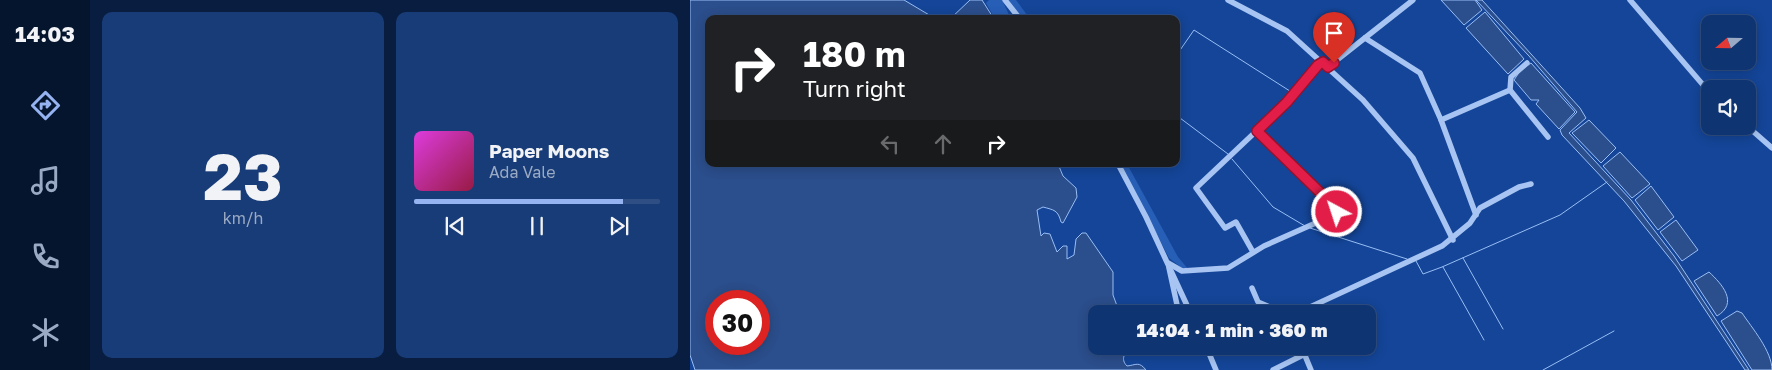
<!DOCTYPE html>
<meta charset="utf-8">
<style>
:root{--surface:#0f3472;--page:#183c77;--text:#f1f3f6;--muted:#9baac4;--line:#2f4f84;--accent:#95b2f1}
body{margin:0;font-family:"Golos Text",sans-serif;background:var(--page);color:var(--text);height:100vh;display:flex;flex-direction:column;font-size:19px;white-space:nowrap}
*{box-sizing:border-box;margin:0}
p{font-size:16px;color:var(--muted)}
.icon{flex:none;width:28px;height:28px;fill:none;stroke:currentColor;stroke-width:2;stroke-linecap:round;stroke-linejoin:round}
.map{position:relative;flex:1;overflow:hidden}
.panel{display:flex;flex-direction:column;gap:12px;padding:12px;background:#081d3f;width:600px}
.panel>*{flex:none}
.top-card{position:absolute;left:15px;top:15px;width:475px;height:152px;border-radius:10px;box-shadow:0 2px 12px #0003,0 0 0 1px var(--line);background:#202124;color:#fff;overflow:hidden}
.needle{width:32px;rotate:250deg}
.fabs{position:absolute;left:1011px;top:15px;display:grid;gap:10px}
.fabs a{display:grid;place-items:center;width:55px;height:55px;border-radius:10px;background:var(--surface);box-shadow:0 2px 12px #0003,0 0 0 1px var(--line);font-size:25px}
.speed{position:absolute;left:15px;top:290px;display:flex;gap:10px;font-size:25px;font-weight:700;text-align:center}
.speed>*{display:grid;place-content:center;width:65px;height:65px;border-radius:50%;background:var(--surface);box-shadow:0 2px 12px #0003,0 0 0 1px var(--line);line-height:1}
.speed .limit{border:8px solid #d22;background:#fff;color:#111}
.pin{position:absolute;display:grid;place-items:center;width:42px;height:42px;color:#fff;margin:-51px -21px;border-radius:50% 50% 50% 0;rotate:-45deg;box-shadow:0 0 5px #0007}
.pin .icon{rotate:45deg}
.me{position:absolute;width:55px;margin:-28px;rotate:320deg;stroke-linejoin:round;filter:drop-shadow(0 0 4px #0008)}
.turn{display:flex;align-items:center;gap:18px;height:105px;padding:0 15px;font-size:22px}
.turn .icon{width:65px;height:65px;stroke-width:2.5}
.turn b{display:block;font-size:35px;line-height:42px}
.lanes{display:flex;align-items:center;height:48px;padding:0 15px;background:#0003;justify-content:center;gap:25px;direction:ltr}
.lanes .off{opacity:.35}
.panel .card{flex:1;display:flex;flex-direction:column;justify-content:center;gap:8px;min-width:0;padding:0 18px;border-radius:10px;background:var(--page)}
.panel .dial{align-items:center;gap:0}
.dial b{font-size:65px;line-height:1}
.song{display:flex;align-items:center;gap:15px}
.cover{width:60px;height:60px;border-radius:8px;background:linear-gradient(135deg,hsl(300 70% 55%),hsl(340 70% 35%))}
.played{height:5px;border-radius:2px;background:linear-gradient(90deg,var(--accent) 85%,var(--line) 85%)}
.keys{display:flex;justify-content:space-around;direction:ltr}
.panel .tiles{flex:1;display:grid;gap:12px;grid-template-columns:repeat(2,1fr)}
.trip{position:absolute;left:398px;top:305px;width:288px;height:50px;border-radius:10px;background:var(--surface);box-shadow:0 2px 12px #0003,0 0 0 1px var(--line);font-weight:800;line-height:50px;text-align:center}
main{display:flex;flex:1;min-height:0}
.dock{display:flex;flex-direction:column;width:90px;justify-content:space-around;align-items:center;background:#06152e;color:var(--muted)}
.dock .icon{width:35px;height:35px}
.dock .on{color:var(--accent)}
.dock b{font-size:22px;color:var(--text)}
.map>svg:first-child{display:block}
.green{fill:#275eb6}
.water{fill:#2b4e8c;stroke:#99bef5;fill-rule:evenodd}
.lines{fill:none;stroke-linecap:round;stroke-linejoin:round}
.stream{stroke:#99bef5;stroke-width:1}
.minor{stroke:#a7c4f2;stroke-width:5.5}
.route-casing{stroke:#92132f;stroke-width:12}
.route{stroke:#e11d48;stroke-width:9}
</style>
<main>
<nav class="dock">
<b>14:03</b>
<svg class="icon on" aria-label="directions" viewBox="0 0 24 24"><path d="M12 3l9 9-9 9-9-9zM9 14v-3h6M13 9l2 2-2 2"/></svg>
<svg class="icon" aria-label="music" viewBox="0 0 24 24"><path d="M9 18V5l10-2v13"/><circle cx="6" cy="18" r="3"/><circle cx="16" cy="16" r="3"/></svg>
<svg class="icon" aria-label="phone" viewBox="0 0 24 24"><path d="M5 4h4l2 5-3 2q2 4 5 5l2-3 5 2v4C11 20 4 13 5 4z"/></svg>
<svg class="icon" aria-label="climate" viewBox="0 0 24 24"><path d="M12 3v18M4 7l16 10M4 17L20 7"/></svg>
</nav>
<section class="panel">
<div class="tiles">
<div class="card dial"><b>23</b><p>km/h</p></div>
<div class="card">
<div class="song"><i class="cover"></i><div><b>Paper Moons</b><p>Ada Vale</p></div></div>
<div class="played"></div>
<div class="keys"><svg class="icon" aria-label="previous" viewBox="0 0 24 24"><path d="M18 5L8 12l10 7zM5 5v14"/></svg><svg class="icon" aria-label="pause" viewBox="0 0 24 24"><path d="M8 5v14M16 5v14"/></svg><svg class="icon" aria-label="next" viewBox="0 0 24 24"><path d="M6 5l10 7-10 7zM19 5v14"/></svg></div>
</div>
</div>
</section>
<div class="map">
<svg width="1082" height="370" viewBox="0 0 1082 370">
<rect width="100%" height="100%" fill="#144598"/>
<g class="green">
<path d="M299,0h13l9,19h-16l-9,-16z"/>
<path d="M318,0h8l14,19h-7z"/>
<path d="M431,164h6l51,93 11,13 -7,-2 -13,-10z"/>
</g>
<g class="water">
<path d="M0,0h214l32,19h-227v145h349l5,12 13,12 1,9 -14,26 -2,-1c-3,-12 -7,-12 -18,-15l-6,3 4,26 3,-3 6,1 7,18 6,-6h4v13l7,-4 2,-16 6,-6h4l27,39v23l7,19h-24v32h34c-5,7 -10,13 -3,20 9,-1 12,-5 19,4h-451l-5,-15zM26,301h43v43h-43z"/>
<path d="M280,0h12l12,19h-44z"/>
<path d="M751,0h34l7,10 -18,15z"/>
<path d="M786,0h6l98,108 6,10 -17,15 62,67 43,56 75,114h-4l-69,-104 -52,-65 -62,-66 -2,-5 17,-18 -48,-56z"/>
<path d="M795,12l39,47 -16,15 -42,-46z"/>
<path d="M841,63l44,49 -16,17 -23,-25 3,-4h-8l-17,-20 6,-9z"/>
<path d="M899,120l27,28 -15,15 -29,-30z"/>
<path d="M930,152l30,32 -18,14 -29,-32z"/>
<path d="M961,186l23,31 -16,13 -23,-30z"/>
<path d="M986,220l22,30 -16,11 -22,-29z"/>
<path d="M1019,272c13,12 30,31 8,44l-23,-35z"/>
<path d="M1047,311l5,2c10,15 30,38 30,57h-20l-31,-49z"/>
</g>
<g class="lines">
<g class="stream">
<path d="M486,56l18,-26 99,63"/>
<path d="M486,115l52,39"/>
<path d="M542,159l41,48 32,19"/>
<path d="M620,228l97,31"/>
<path d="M773,258l40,71"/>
<path d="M726,261l7,13 19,-7 118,-52 47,-33"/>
<path d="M753,267l41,73"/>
<path d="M853,370l71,-39"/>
</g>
<g class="minor">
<path d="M315,0l15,19"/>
<path d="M538,0l59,31 76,69 50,58 40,82"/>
<path d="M940,0l80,93"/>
<path d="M675,38l55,35 21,47 35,95"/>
<path d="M837,63l-16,14 -1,13 38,47"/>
<path d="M638,67l85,-67"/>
<path d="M751,120l69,-30"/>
<path d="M1057,126l25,22"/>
<path d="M428,164l28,53 45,97"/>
<path d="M563,252l-17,-30 -11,6 -29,-40 91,-86 36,-40"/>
<path d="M478,263l14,8 46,-3 36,-22 72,-32 -3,-9 -76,-74"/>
<path d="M479,268l10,46"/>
<path d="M562,288l6,14 14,6 2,6"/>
<path d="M605,314l147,-68 28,-23 10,-15 39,-21 12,-3"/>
<path d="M516,346l10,24"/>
<path d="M611,346l10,24"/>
<path d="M583,370l32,-16"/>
</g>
</g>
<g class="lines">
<defs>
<path id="route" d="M644,63l-6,4 -5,-5 -5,3 -31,37 -30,29 76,74 4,7"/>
</defs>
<use href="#route" class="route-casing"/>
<use href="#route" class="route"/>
</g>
</svg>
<div class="fabs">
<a><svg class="needle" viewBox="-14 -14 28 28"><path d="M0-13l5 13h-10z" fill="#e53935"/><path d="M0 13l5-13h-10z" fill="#9baac4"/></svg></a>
<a><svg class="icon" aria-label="sound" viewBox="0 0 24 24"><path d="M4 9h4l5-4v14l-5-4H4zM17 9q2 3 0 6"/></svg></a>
</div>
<div class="speed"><div class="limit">30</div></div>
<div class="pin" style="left:644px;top:63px;background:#d93025"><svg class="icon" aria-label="arrive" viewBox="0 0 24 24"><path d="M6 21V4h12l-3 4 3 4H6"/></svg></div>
<svg class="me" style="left:647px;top:212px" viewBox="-20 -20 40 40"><circle r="17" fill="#e11d48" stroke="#fff" stroke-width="3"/><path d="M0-11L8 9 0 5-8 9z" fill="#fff"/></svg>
<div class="trip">14:04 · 1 min · 360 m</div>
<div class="top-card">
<div class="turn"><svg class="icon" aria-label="right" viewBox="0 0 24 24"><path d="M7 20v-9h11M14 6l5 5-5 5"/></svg><div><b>180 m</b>Turn right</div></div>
<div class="lanes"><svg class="icon off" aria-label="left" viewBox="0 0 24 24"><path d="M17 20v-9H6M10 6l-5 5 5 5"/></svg><svg class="icon off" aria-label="ahead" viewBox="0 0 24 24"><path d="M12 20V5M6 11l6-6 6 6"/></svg><svg class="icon" aria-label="right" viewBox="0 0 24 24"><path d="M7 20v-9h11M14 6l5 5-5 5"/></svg></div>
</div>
</div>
</main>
